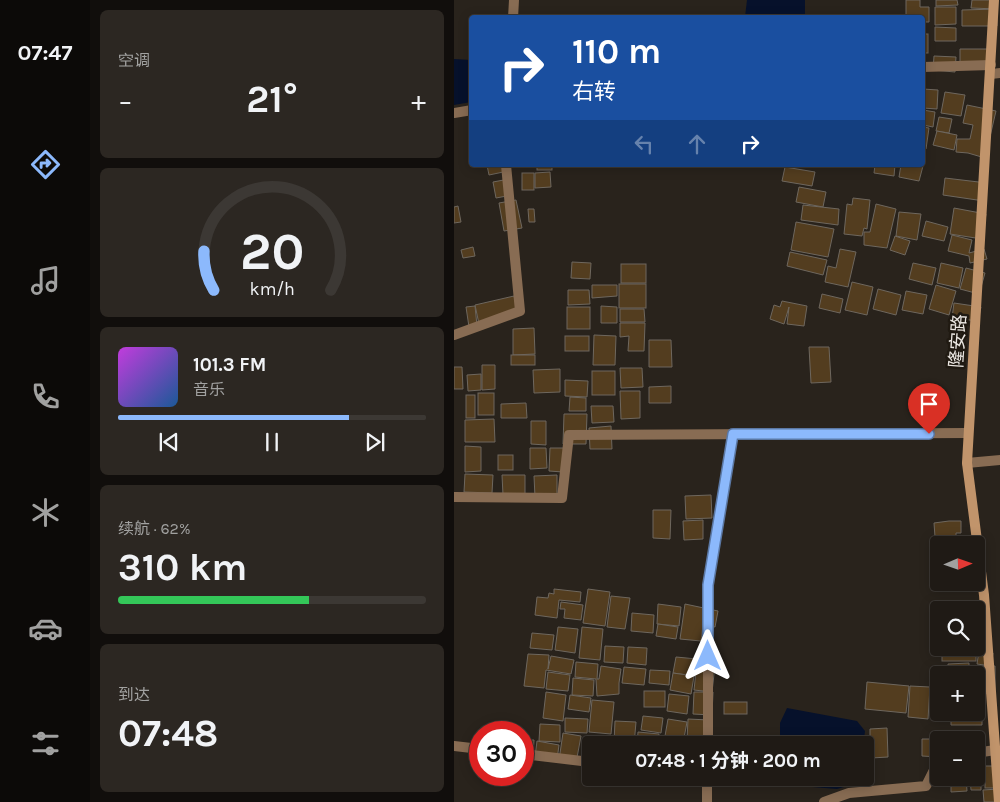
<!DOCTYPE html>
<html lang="zh">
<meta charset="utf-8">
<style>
:root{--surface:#1f1a15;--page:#2c2722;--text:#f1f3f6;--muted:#a1a1a0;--line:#3c3834;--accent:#8cb9fc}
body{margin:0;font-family:Karla,"Noto Sans SC",sans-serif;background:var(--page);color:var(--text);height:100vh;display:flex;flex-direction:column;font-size:19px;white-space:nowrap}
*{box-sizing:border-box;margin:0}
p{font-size:16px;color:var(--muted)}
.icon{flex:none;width:28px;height:28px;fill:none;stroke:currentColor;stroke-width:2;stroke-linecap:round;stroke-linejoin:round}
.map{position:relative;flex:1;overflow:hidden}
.drawer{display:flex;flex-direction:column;gap:10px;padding:10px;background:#110e0c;width:364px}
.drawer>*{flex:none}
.banner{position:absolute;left:15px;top:15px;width:456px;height:152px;border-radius:5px;box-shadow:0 2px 12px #0003,0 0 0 1px var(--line);background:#1a4fa0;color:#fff;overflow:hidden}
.needle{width:32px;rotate:88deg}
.tools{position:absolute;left:476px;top:536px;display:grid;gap:10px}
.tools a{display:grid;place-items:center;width:55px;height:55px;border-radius:5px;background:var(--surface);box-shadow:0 2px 12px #0003,0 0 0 1px var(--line);font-size:25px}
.speed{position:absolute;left:15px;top:721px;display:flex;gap:10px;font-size:25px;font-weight:700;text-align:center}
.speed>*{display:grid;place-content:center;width:65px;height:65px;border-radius:50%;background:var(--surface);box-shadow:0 2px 12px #0003,0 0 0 1px var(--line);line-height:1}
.speed .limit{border:8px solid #d22;background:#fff;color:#111}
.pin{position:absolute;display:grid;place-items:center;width:42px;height:42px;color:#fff;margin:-51px -21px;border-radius:50% 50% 50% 0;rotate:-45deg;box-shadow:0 0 5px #0007}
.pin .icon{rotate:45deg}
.me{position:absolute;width:55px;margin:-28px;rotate:0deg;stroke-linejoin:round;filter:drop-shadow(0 0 4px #0008)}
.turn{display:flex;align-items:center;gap:18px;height:105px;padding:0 20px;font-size:22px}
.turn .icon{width:65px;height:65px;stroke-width:2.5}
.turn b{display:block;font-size:35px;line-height:42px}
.lanes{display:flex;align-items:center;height:48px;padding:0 20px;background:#0003;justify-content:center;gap:25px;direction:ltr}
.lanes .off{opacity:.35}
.big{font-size:38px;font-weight:700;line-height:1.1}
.drawer .card{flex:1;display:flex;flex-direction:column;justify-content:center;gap:8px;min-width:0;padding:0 18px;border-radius:8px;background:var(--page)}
.drawer .dial{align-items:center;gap:0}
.dial svg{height:130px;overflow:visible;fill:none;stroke:var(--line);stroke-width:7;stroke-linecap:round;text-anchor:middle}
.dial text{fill:var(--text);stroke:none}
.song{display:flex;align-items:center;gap:15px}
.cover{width:60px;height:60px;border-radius:8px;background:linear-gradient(135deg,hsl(290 70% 55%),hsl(210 70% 35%))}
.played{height:5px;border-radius:2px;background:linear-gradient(90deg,var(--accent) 75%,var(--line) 75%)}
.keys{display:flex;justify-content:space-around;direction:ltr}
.heat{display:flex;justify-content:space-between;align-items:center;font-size:28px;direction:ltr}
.charge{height:8px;border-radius:4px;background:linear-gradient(90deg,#34c759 62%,var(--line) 0)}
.trip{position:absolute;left:128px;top:736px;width:292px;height:50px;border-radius:5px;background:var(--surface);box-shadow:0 2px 12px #0003,0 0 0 1px var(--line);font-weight:700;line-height:50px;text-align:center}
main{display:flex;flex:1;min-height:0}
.dock{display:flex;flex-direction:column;width:90px;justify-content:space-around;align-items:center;background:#0c0a08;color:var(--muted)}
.dock .icon{width:35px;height:35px}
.dock .current{color:var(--accent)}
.dock b{font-size:22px;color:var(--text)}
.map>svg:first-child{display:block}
.water{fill:#06112b}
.building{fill:#533d1f;stroke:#6e675e}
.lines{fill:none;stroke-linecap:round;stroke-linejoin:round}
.street{stroke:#886c53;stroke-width:10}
.secondary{stroke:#c1946b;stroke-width:10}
.route-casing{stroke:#5b78a4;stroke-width:12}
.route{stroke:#8cb9fc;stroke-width:9}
.labels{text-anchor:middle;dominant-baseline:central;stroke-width:5;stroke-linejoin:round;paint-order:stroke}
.street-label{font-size:18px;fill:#ebe7e2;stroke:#201a12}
</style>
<main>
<nav class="dock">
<b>07:47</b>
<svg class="icon current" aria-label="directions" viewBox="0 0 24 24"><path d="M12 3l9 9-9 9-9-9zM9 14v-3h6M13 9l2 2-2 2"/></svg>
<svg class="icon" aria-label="music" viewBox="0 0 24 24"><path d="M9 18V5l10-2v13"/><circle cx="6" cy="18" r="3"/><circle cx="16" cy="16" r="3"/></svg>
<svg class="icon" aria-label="phone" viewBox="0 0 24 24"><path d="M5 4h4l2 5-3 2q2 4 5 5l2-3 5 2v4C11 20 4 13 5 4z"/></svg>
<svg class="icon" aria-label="climate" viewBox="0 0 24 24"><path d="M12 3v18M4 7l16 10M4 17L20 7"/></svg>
<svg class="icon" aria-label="car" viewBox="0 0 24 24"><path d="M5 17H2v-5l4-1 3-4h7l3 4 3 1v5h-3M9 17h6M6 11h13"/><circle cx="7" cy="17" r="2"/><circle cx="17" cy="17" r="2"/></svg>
<svg class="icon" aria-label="filters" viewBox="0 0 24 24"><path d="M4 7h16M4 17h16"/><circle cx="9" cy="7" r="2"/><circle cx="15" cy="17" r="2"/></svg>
</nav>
<section class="drawer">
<div class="card"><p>空调</p>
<div class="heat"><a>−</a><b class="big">21°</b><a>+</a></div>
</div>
<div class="card dial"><svg viewBox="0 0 100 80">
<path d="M14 69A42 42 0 1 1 86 69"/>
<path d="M14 69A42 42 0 0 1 8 45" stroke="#8cb9fc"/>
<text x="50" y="56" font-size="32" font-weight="700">20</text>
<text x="50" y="72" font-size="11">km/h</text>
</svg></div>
<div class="card">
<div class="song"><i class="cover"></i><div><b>101.3 FM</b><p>音乐</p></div></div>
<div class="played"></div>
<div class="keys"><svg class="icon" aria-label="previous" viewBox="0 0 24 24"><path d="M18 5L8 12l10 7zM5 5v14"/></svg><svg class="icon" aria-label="pause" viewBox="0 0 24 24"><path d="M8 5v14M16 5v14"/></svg><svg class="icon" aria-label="next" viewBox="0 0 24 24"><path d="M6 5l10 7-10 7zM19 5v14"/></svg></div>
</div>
<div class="card"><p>续航 · 62%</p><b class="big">310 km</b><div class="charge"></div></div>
<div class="card"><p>到达</p><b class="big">07:48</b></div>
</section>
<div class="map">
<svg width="547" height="802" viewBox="0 0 547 802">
<rect width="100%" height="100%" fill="#29231c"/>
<g class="water">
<path d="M293,0h58v17h-60z"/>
<path d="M0,59l17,1v42l-17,3z"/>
<path d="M333,708l70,13 8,10 -1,8 -5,6h-79v-22z"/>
<path d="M328,778h75l1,5 -21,6 -49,-4z"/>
</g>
<g class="building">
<path d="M452,0h14v7h9v15h-6v-4h-17z"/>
<path d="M482,0h21l1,5 -22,1z"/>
<path d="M518,0h25v9l-26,-1z"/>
<path d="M481,7h21v17l-21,1z"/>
<path d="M543,9v17h-35v-16z"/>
<path d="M481,27l21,1v13h-21z"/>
<rect x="469" y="34" width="5" height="19"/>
<path d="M506,49h33v14l-33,1z"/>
<path d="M480,56l22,1 -1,15 -22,-2z"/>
<path d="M469,89l15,1 -1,19 -14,-1z"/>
<path d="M491,92l20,3 -4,21 -20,-3z"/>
<path d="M513,105l29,6 -11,47 -17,-5 -12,-1 1,-13h13l3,-14 -10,-2z"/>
<path d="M469,110l12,2 -2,15 -10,-2z"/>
<path d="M485,117l13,2 -3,14 -13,-2z"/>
<path d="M469,127l6,1 -3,21 -3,-1z"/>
<path d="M483,131l20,4 -3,15 -21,-5z"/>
<path d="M33,165h20l1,6 -19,4z"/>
<rect x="83" y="165" width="15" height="5"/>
<path d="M421,165h20l-1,11 -20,-3z"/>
<path d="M447,165l22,1 -4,15 -20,-4z"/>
<path d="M331,167l30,5 -3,14 -30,-5z"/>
<path d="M96,172l1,15 -16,1v-15z"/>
<rect x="68" y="173" width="12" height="17"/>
<path d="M491,178l42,5 -3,18 -41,-6z"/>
<path d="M55,179l3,16 -16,3 -3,-16z"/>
<path d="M345,187l27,5 -3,15 -27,-5z"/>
<path d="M399,198l17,2 -3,29 -3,-1 -2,8 -18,-2 3,-30 5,1z"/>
<path d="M62,200l6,28 -18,3 -5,-28z"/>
<path d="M422,204l20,5 -9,39 -23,-3v-13h6z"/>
<path d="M349,205l36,4 -1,16 -37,-5z"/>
<path d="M4,206l3,16 -7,1v-16z"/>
<path d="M500,208l32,6 -4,25 -32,-5z"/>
<path d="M74,209h6l1,13h-6z"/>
<path d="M445,212l22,2 -4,26 -21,-4z"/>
<path d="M472,221l22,6 -4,14 -22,-5z"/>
<path d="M342,222l38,7 -6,28 -37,-7z"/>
<path d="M498,235l20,5 -3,13 15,-4 3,10 -17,4 -1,-7 -21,-5z"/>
<path d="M441,236l15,5 -5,14 -15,-5z"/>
<path d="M19,247l2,9 -12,2 -2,-8z"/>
<path d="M386,249l16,3 -8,35 -23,-5 3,-16 8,2z"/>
<path d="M336,252l37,8 -4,15 -36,-9z"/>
<path d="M118,262l19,1 -1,16 -19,-1z"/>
<path d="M459,263l23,5 -4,17 -23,-6z"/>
<path d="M487,263l22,5 -4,20 -22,-5z"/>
<rect x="167" y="264" width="25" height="19"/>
<path d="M512,268l19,5 -6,21 -19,-5z"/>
<path d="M398,282l21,5 -6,28 -22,-5z"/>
<rect x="165" y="284" width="27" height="24"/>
<path d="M138,285h25v11l-25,2z"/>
<path d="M482,285l20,6 -7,24 -20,-6z"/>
<path d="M424,289l23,6 -5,20 -23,-6z"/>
<path d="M114,290h21l1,14 -22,1z"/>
<path d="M452,291l21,4 -4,19 -21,-4z"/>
<path d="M368,294l21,5 -3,14 -21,-5z"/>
<path d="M60,296l4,19 -39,9 -4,-19z"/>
<path d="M328,301l25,5 -3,20 -17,-2 2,-17 -5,17 -14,-5 4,-14 6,2z"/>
<path d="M500,303l27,4 -3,14 -26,-3z"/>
<path d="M21,306l2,20 -8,1 -3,-20z"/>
<path d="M147,306l16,1v16h-16z"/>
<rect x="113" y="307" width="23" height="22"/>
<path d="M166,309h24l1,13h-25z"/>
<path d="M166,323h25l-1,28h-16l1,-15 -9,1z"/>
<path d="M80,328l1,26 -22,1v-26z"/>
<path d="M140,335l22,1 -1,29h-22z"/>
<rect x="111" y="336" width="24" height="15"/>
<path d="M195,340h22l1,27h-23z"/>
<path d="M355,347h20l2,35 -20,1z"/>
<rect x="57" y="355" width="24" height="10"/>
<path d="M28,365h13v24l-13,1z"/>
<path d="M0,367h8l1,22h-9z"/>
<path d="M166,368h22l1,19 -22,1z"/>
<path d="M106,369v23l-26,1 -1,-23z"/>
<rect x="138" y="371" width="23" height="24"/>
<path d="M27,374v16l-13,1 -1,-16z"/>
<path d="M111,380l23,1 -1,16 -22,-1z"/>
<path d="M217,386v17h-22v-16z"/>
<path d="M166,391h20v27l-19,1z"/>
<rect x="24" y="393" width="16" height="22"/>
<rect x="12" y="395" width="9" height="23"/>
<path d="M116,397l16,1v13h-17z"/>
<path d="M72,403l1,15h-26v-14z"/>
<path d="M137,406h22l1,16 -22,1z"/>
<path d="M110,414h23l-1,30h-23z"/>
<path d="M40,419l1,23h-30v-22z"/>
<path d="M77,421h15v24l-15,-1z"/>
<path d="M157,426l1,23h-22l-1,-21z"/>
<path d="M11,446l16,1v24l-16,1z"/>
<path d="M76,448h16l1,20 -17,1z"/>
<path d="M96,448h14l-1,24 -14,-1z"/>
<rect x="44" y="455" width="15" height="15"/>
<path d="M11,474l28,1 -1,18 -28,-1z"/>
<path d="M48,475h23v20h-22z"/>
<path d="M103,475v21l-22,1 -1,-21z"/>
<path d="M257,495l1,23 -26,1 -1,-23z"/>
<path d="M199,510h18l-1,29 -17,-1z"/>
<path d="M249,520v19l-19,1 -1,-19z"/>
<path d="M495,521h12v12h-5v12h-17v6h-3l-2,-28z"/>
<path d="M100,589l27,3 -1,10 -21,-2 -2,18 -22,-3 2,-18 11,1 1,-5 5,1z"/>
<path d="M134,589l22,3 -5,34 -22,-3z"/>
<path d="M157,596l19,2 -5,31 -18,-2z"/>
<path d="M107,602l22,3 -2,15 -17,-2 1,-9h-5z"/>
<path d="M204,604l23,3 -2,19 -22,-2z"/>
<path d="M231,604l33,7 -3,16 -12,-2 -2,16 -21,-2z"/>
<path d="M178,613l22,2 -1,18 -22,-2z"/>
<path d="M204,624l20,3 -2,12 -20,-3z"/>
<path d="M104,627l20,2 -3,24 -20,-3z"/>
<path d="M128,627l21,2 -3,31 -21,-2z"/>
<path d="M78,633l22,2 -2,15 -22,-2z"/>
<path d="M151,646l19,1 -1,16 -19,-1z"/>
<path d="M174,647l19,1 -1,17 -19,-2z"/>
<rect x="488" y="648" width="34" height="13"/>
<path d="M525,651l14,2 -2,13 -14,-2z"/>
<path d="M74,654l21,1 -1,14 3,-13 23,4 -3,14 -25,-4 -2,18 -20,-2z"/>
<path d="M244,654l11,1 -2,9 8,1 -3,27 -18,-2z"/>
<path d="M222,657l21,2 -2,17 -22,-3z"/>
<path d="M122,662l22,2 -1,15h2l2,-13 20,3 -2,14v11l-22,2 -1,-17 -21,-2z"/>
<path d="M515,663v12h-21v-11z"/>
<path d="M519,666h22v14h-19v-5h-3z"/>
<path d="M170,667l22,2 -2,16 -22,-2z"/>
<path d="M196,670l20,1 -1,14 -20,-2z"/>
<path d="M94,672l22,3 -2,16 -22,-2z"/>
<path d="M219,673l21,3 -3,18 -21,-4z"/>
<path d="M119,678l21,2 -1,16 -21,-1z"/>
<path d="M522,680h19v14l-19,-1z"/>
<path d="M413,682l42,4 -3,27 -41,-4z"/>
<path d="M456,686l20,1 -2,32 -20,-2z"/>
<rect x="190" y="691" width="21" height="16"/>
<path d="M92,692l20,3 -3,26 -20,-3z"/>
<path d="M240,692h19l-1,23 -19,-1z"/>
<path d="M215,694l20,2 -2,18 -20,-3z"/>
<path d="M116,695l21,3 -2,14 -21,-3z"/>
<path d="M138,700l22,2 -3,32 -22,-2z"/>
<rect x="270" y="702" width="23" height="12"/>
<path d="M522,709h6v16h-31v-13h25z"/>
<path d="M189,716l20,2 -2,15 -20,-3z"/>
<path d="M111,718l23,1 -1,14 -22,-1z"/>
<path d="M214,719l19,3 -3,16 -19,-2z"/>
<path d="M234,719l21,1 -2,23 -20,-2z"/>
<path d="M161,721l21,1 -2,23 -20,-2z"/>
<path d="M86,724l20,1v17l-21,-1z"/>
<path d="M433,728l1,29 -17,1 1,7 -7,1v-21h5v-16z"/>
<path d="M184,732l21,2 -1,11h-21z"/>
<path d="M109,733l18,3 -5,27 -17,-3z"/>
<path d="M133,737l23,1 -1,7h-19v4h-3z"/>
<rect x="299" y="737" width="20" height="8"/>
<path d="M208,739l20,2v4h-21z"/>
<path d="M468,739h23l-6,1v17l-17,-1z"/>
<path d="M69,740h11l-1,17 -10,-1z"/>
<path d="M83,741l22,4 -2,15 -22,-3z"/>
<rect x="531" y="766" width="16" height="22"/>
<path d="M522,768h5v22h-10l-1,-12h6z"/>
<path d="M227,778h19v6l-20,-1z"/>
<path d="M295,778h23v3l-23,1z"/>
<path d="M497,778h15l1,13 -16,1z"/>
<path d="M544,789l1,13h-15l-1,-12z"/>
</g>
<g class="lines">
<g class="street">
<path d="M59,18l1,-18"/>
<path d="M469,67l68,-2"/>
<path d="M537,74l10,-1"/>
<path d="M0,113l18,-3"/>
<path d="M0,335l66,-24 -14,-146"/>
<path d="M513,463l34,-3"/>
<path d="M0,497l108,1 7,-63 399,-2"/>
<path d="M254,745v-160l25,-151"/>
<path d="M0,746l26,3"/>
<path d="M522,753l19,-3"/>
<path d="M69,754l67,8"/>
<path d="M253,802v-24"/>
<path d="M370,802l25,-9 77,-7 13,-26"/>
</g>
<path class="secondary" d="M540,0l-27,463 17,132 15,207"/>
</g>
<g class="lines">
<defs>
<path id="route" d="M254,656v-71l25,-151h196"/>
</defs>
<use href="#route" class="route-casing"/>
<use href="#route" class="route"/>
</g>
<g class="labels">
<g class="street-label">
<text transform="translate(504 341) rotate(-86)">隆安路</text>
</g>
</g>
</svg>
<div class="tools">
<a><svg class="needle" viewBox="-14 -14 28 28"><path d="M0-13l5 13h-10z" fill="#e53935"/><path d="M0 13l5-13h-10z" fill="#a1a1a0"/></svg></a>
<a><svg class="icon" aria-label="search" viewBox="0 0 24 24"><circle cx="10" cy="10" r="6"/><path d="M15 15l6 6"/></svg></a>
<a>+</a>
<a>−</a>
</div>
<div class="speed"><div class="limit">30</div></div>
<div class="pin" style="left:475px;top:434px;background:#d93025"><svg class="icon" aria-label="arrive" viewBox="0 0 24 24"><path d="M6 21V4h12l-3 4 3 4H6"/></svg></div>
<svg class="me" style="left:254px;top:656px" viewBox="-20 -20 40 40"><path d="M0-17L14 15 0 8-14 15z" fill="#8cb9fc" stroke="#fff" stroke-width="4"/></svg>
<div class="trip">07:48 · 1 分钟 · 200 m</div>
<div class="banner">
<div class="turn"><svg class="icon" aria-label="right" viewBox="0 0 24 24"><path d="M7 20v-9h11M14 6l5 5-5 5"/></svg><div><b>110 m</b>右转</div></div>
<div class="lanes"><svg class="icon off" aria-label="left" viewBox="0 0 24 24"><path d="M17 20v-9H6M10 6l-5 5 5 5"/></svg><svg class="icon off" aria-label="ahead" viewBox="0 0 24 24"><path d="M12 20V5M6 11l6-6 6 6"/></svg><svg class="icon" aria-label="right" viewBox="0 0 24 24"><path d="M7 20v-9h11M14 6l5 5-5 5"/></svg></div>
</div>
</div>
</main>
